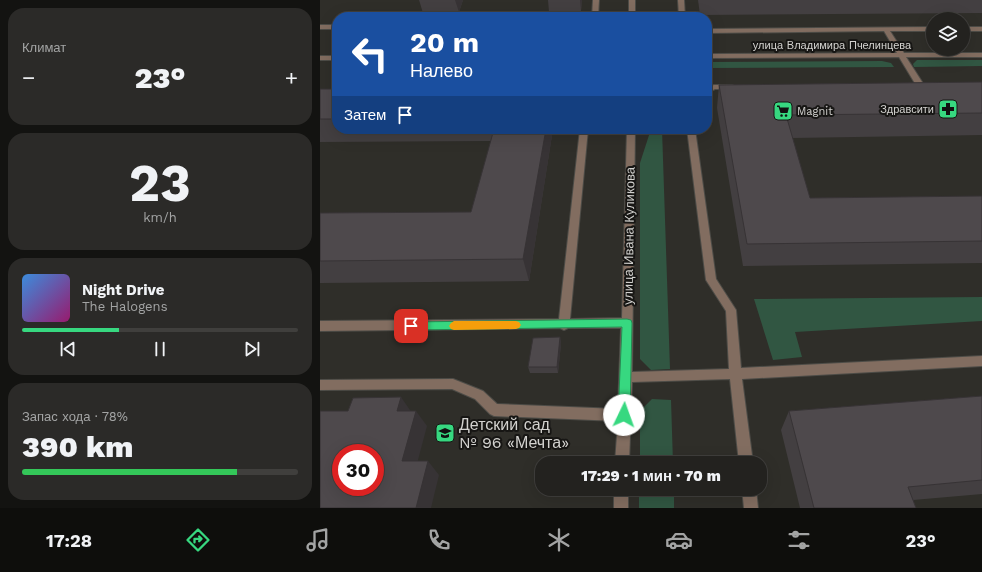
<!DOCTYPE html>
<html lang="ru">
<meta charset="utf-8">
<style>
:root{--surface:#23221f;--page:#2b2a28;--text:#f1f3f6;--muted:#a3a4a4;--line:#403f3d;--accent:#37d880}
body{margin:0;font-family:"Work Sans",sans-serif;background:var(--page);color:var(--text);height:100vh;display:flex;flex-direction:column;font-size:15px;white-space:nowrap}
*{box-sizing:border-box;margin:0}
p{font-size:13px;color:var(--muted)}
.icon{flex:none;width:22px;height:22px;fill:none;stroke:currentColor;stroke-width:2;stroke-linecap:round;stroke-linejoin:round}
.map{position:relative;flex:1;overflow:hidden}
.details{display:flex;flex-direction:column;gap:8px;padding:8px;background:#131311;width:320px}
.details>*{flex:none}
.banner{position:absolute;left:12px;top:12px;width:380px;height:122px;border-radius:16px;box-shadow:0 4px 16px #0002,0 0 0 1px var(--line);background:#1a4fa0;color:#fff;overflow:hidden}
.tools{position:absolute;left:606px;top:12px;display:grid;gap:8px}
.tools a{display:grid;place-items:center;width:44px;height:44px;border-radius:50%;background:var(--surface);box-shadow:0 4px 16px #0002,0 0 0 1px var(--line);font-size:20px}
.speed{position:absolute;left:12px;top:444px;display:flex;gap:8px;font-size:20px;font-weight:700;text-align:center}
.speed>*{display:grid;place-content:center;width:52px;height:52px;border-radius:50%;background:var(--surface);box-shadow:0 4px 16px #0002,0 0 0 1px var(--line);line-height:1}
.speed .limit{border:6px solid #d22;background:#fff;color:#111}
.pin{position:absolute;display:grid;place-items:center;width:34px;height:34px;color:#fff;margin:-17px;border-radius:8px;box-shadow:0 2px 6px #0006}
.me{position:absolute;width:44px;margin:-22px;rotate:3deg;stroke-linejoin:round;filter:drop-shadow(0 0 3px #0008)}
.turn{display:flex;align-items:center;gap:14px;height:84px;padding:0 12px;font-size:18px}
.turn .icon{width:52px;height:52px;stroke-width:2.5}
.turn b{display:block;font-size:28px;line-height:34px}
.then{display:flex;align-items:center;height:38px;padding:0 12px;background:#0003;gap:8px;font-size:15px}
.big{font-size:30px;font-weight:800;line-height:1.1}
.details .card{flex:1;display:flex;flex-direction:column;justify-content:center;gap:6px;min-width:0;padding:0 14px;border-radius:16px;background:var(--page)}
.details .dial{align-items:center;gap:0}
.dial b{font-size:52px;line-height:1}
.song{display:flex;align-items:center;gap:12px}
.cover{width:48px;height:48px;border-radius:6px;background:linear-gradient(135deg,hsl(210 70% 55%),hsl(320 70% 35%))}
.played{height:4px;border-radius:2px;background:linear-gradient(90deg,var(--accent) 35%,var(--line) 35%)}
.keys{display:flex;justify-content:space-around;direction:ltr}
.heat{display:flex;justify-content:space-between;align-items:center;font-size:22px;direction:ltr}
.charge{height:6px;border-radius:3px;background:linear-gradient(90deg,#34c759 78%,var(--line) 0)}
.trip{position:absolute;left:215px;top:456px;width:232px;height:40px;border-radius:16px;background:var(--surface);box-shadow:0 4px 16px #0002,0 0 0 1px var(--line);font-weight:800;line-height:40px;text-align:center}
.tabs{display:flex;height:64px;justify-content:space-around;align-items:center;background:#0e0e0c;color:var(--muted)}
.tabs .icon{width:28px;height:28px}
.tabs .current{color:var(--accent)}
.tabs b{font-size:18px;color:var(--text)}
main{display:flex;flex:1;min-height:0}
.map>svg:first-child{display:block}
.green{fill:#315642}
.lines{fill:none;stroke-linecap:round;stroke-linejoin:round}
.minor-casing{stroke:#4d4c47;stroke-width:2}
.minor{fill:#826d60;fill-rule:evenodd}
.wall{fill:#433f41}
.shaded-wall{fill:#373335}
.building{fill:#4e494c;stroke:#373335;fill-rule:evenodd}
.route{fill:#37d880;stroke:#248c53}
.slow{fill:#f59e0b}
.labels{text-anchor:middle;dominant-baseline:central;stroke-width:4;stroke-linejoin:round;paint-order:stroke}
.far-street-label{font-size:11px;fill:#d3d2cf;stroke:#171614}
.far-poi-label{font-size:11px;fill:#d3d2cf;stroke:#171614;text-anchor:end}
.street-label{font-size:13px;fill:#d3d2cf;stroke:#171614}
.near-poi-label{font-size:16px;fill:#d3d2cf;stroke:#171614;text-anchor:start}
</style>
<main>
<section class="details">
<div class="card"><p>Климат</p>
<div class="heat"><a>−</a><b class="big">23°</b><a>+</a></div>
</div>
<div class="card dial"><b>23</b><p>km/h</p></div>
<div class="card">
<div class="song"><i class="cover"></i><div><b>Night Drive</b><p>The Halogens</p></div></div>
<div class="played"></div>
<div class="keys"><svg class="icon" aria-label="previous" viewBox="0 0 24 24"><path d="M18 5L8 12l10 7zM5 5v14"/></svg><svg class="icon" aria-label="pause" viewBox="0 0 24 24"><path d="M8 5v14M16 5v14"/></svg><svg class="icon" aria-label="next" viewBox="0 0 24 24"><path d="M6 5l10 7-10 7zM19 5v14"/></svg></div>
</div>
<div class="card"><p>Запас хода · 78%</p><b class="big">390 km</b><div class="charge"></div></div>
</section>
<div class="map">
<svg width="662" height="508" viewBox="0 0 662 508">
<rect width="100%" height="100%" fill="#2f2e29"/>
<g class="green">
<path d="M597,60h65v6l-68,1 -1,-3z"/>
<path d="M562,61l9,2 3,4 -187,1v-6z"/>
<path d="M331,129h11l8,240 -19,1 -11,-11v-196z"/>
<path d="M662,297v24l-187,11 7,25 -29,3 -19,-61z"/>
<path d="M332,399l19,1 2,63h-33v-52z"/>
<rect x="319" y="489" width="35" height="19"/>
</g>
<g class="lines">
<defs>
<g id="minor">
<path d="M273,0h6l-1,17h-6z"/>
<rect x="309" y="0" width="6" height="17"/>
<path d="M358,0h6l1,17h-6z"/>
<rect x="0" y="25" width="17" height="4"/>
<path d="M613,27v4h-43l14,22h78v4h-76l18,28 -4,2 -4,-2 -17,-28 -192,1v-4l190,-1 -13,-22 -177,2v-4z"/>
<rect x="643" y="27" width="19" height="4"/>
<rect x="0" y="56" width="17" height="4"/>
<path d="M394,85h18l4,2 -4,2h-17l-8,4v-5z"/>
<path d="M260,129h8l-18,190 52,-1 5,-189h8l-3,243 97,-3 -3,-58 -20,-31 -19,-151h8l21,150 20,31 5,58 241,-12v10l-240,13 11,84h-14l-9,-84 -98,3 -3,81h-14l3,-42 -124,-5 -4,-2 -15,-15 -23,-10 -132,1v-10l133,-1 30,12 14,13 121,5 3,-81h-53l-4,2 -4,-2 -240,3v-10l239,-2z"/>
<rect x="294" y="489" width="14" height="19"/>
<path d="M422,489h14l2,19h-14z"/>
</g>
</defs>
<use href="#minor" class="minor-casing"/>
<use href="#minor" class="minor"/>
</g>
<g class="wall">
<path d="M99,0h44l-4,12 -36,1z"/>
<path d="M228,0h34l-1,11 -32,1z"/>
<path d="M378,0h284v13l-282,2z"/>
<path d="M662,82v53l-190,3 18,60 172,-2v67l-239,3 -26,-158 2,-23z"/>
<path d="M0,89h17v40h216l-24,152 -209,2v-70l151,-1 20,-71 -171,1z"/>
<path d="M240,337l1,7 -3,29h-28l-2,-6z"/>
<path d="M662,396v98l-69,6 3,8h-116l-19,-78 8,-19z"/>
</g>
<g class="shaded-wall">
<path d="M135,0h8l-4,12z"/>
<path d="M260,0h2l-1,11z"/>
<path d="M226,129h7l-24,152 -6,-22z"/>
<path d="M240,337l1,7 -3,29 -1,-6z"/>
<path d="M81,397l11,16 -15,-2z"/>
<path d="M96,411l11,15 -13,49 -12,-14z"/>
<path d="M108,461l11,14 -8,33h-15z"/>
</g>
<g class="building">
<path d="M662,82v31l-196,2 24,83 172,-2v45l-235,3 -28,-159z"/>
<rect x="0" y="89" width="17" height="30"/>
<path d="M174,129h52l-23,130 -203,2v-48l151,-1z"/>
<path d="M240,337l-3,30h-29l5,-29z"/>
<path d="M662,396v84l-74,7 8,21h-102l-25,-97z"/>
<path d="M81,397l-4,14h19l-14,50h26l-12,47h-96v-97h28l5,-13zM21,453h34v34h-34z"/>
</g>
<path class="route" d="M307,319l4,1 1,3 -2,92 -2,4 -4,1 -4,-1 -2,-4 4,-88 -211,3 -3,-1 -2,-3 2,-3 3,-1z"/>
<path class="slow" d="M134,321h62l3,1 2,3 -2,3 -3,1 -62,1 -3,-1 -2,-3 2,-3z"/>
<defs>
<symbol id="pharmacy-square" viewBox="-11 -11 22 22"><rect x="-9" y="-9" width="18" height="18" rx="4" fill="#37d880" stroke="#171614"/><path d="M-2-6h4v4h4v4h-4v4h-4v-4h-4v-4h4Z" fill="#111"/></symbol>
<symbol id="supermarket-square" viewBox="-11 -11 22 22"><rect x="-9" y="-9" width="18" height="18" rx="4" fill="#37d880" stroke="#171614"/><path d="M-6-5.5h2.5l.6 2H6L4.5 2H-2.5L-4.4-4H-6ZM-1.5 3.2a1.3 1.3 0 1 0 .1 0ZM3 3.2a1.3 1.3 0 1 0 .1 0Z" fill="#111"/></symbol>
<symbol id="school-square" viewBox="-11 -11 22 22"><rect x="-9" y="-9" width="18" height="18" rx="4" fill="#37d880" stroke="#171614"/><path d="M0-5L7-2L0 1L-7-2ZM-4 1L0 2.5L4 1V4Q0 6-4 4Z" fill="#111"/></symbol>
</defs>
<g fill-rule="evenodd">
<use href="#pharmacy-square" x="617" y="98" width="22" height="22"/>
<use href="#supermarket-square" x="452" y="100" width="22" height="22"/>
<use href="#school-square" x="114" y="422" width="22" height="22"/>
</g>
<g class="labels">
<g class="far-street-label">
<text x="512" y="45">улица Владимира Пчелинцева</text>
</g>
<g class="far-poi-label">
<text x="614" y="109">Здравсити</text>
<text x="477" y="111" text-anchor="start">Magnit</text>
</g>
<g class="street-label">
<text transform="translate(309 236) rotate(-89)">улица Ивана Куликова</text>
</g>
<g class="near-poi-label">
<text x="139" y="424">Детский сад<tspan x="139" dy="18">№ 96 «Мечта»</tspan></text>
</g>
</g>
</svg>
<div class="tools">
<a><svg class="icon" aria-label="layers" viewBox="0 0 24 24"><path d="M12 4l9 5-9 5-9-5zM3 14l9 5 9-5"/></svg></a>
</div>
<div class="speed"><div class="limit">30</div></div>
<div class="pin" style="left:91px;top:326px;background:#d93025"><svg class="icon" aria-label="arrive" viewBox="0 0 24 24"><path d="M6 21V4h12l-3 4 3 4H6"/></svg></div>
<svg class="me" style="left:304px;top:415px" viewBox="-20 -20 40 40"><circle r="19" fill="#fff"/><path d="M0-13L10 11 0 6-10 11z" fill="#37d880"/></svg>
<div class="trip">17:29 · 1 мин · 70 m</div>
<div class="banner">
<div class="turn"><svg class="icon" aria-label="left" viewBox="0 0 24 24"><path d="M17 20v-9H6M10 6l-5 5 5 5"/></svg><div><b>20 m</b>Налево</div></div>
<div class="then">Затем<svg class="icon" aria-label="arrive" viewBox="0 0 24 24"><path d="M6 21V4h12l-3 4 3 4H6"/></svg></div>
</div>
</div>
</main>
<nav class="tabs">
<b>17:28</b>
<svg class="icon current" aria-label="directions" viewBox="0 0 24 24"><path d="M12 3l9 9-9 9-9-9zM9 14v-3h6M13 9l2 2-2 2"/></svg>
<svg class="icon" aria-label="music" viewBox="0 0 24 24"><path d="M9 18V5l10-2v13"/><circle cx="6" cy="18" r="3"/><circle cx="16" cy="16" r="3"/></svg>
<svg class="icon" aria-label="phone" viewBox="0 0 24 24"><path d="M5 4h4l2 5-3 2q2 4 5 5l2-3 5 2v4C11 20 4 13 5 4z"/></svg>
<svg class="icon" aria-label="climate" viewBox="0 0 24 24"><path d="M12 3v18M4 7l16 10M4 17L20 7"/></svg>
<svg class="icon" aria-label="car" viewBox="0 0 24 24"><path d="M5 17H2v-5l4-1 3-4h7l3 4 3 1v5h-3M9 17h6M6 11h13"/><circle cx="7" cy="17" r="2"/><circle cx="17" cy="17" r="2"/></svg>
<svg class="icon" aria-label="filters" viewBox="0 0 24 24"><path d="M4 7h16M4 17h16"/><circle cx="9" cy="7" r="2"/><circle cx="15" cy="17" r="2"/></svg>
<b>23°</b>
</nav>
